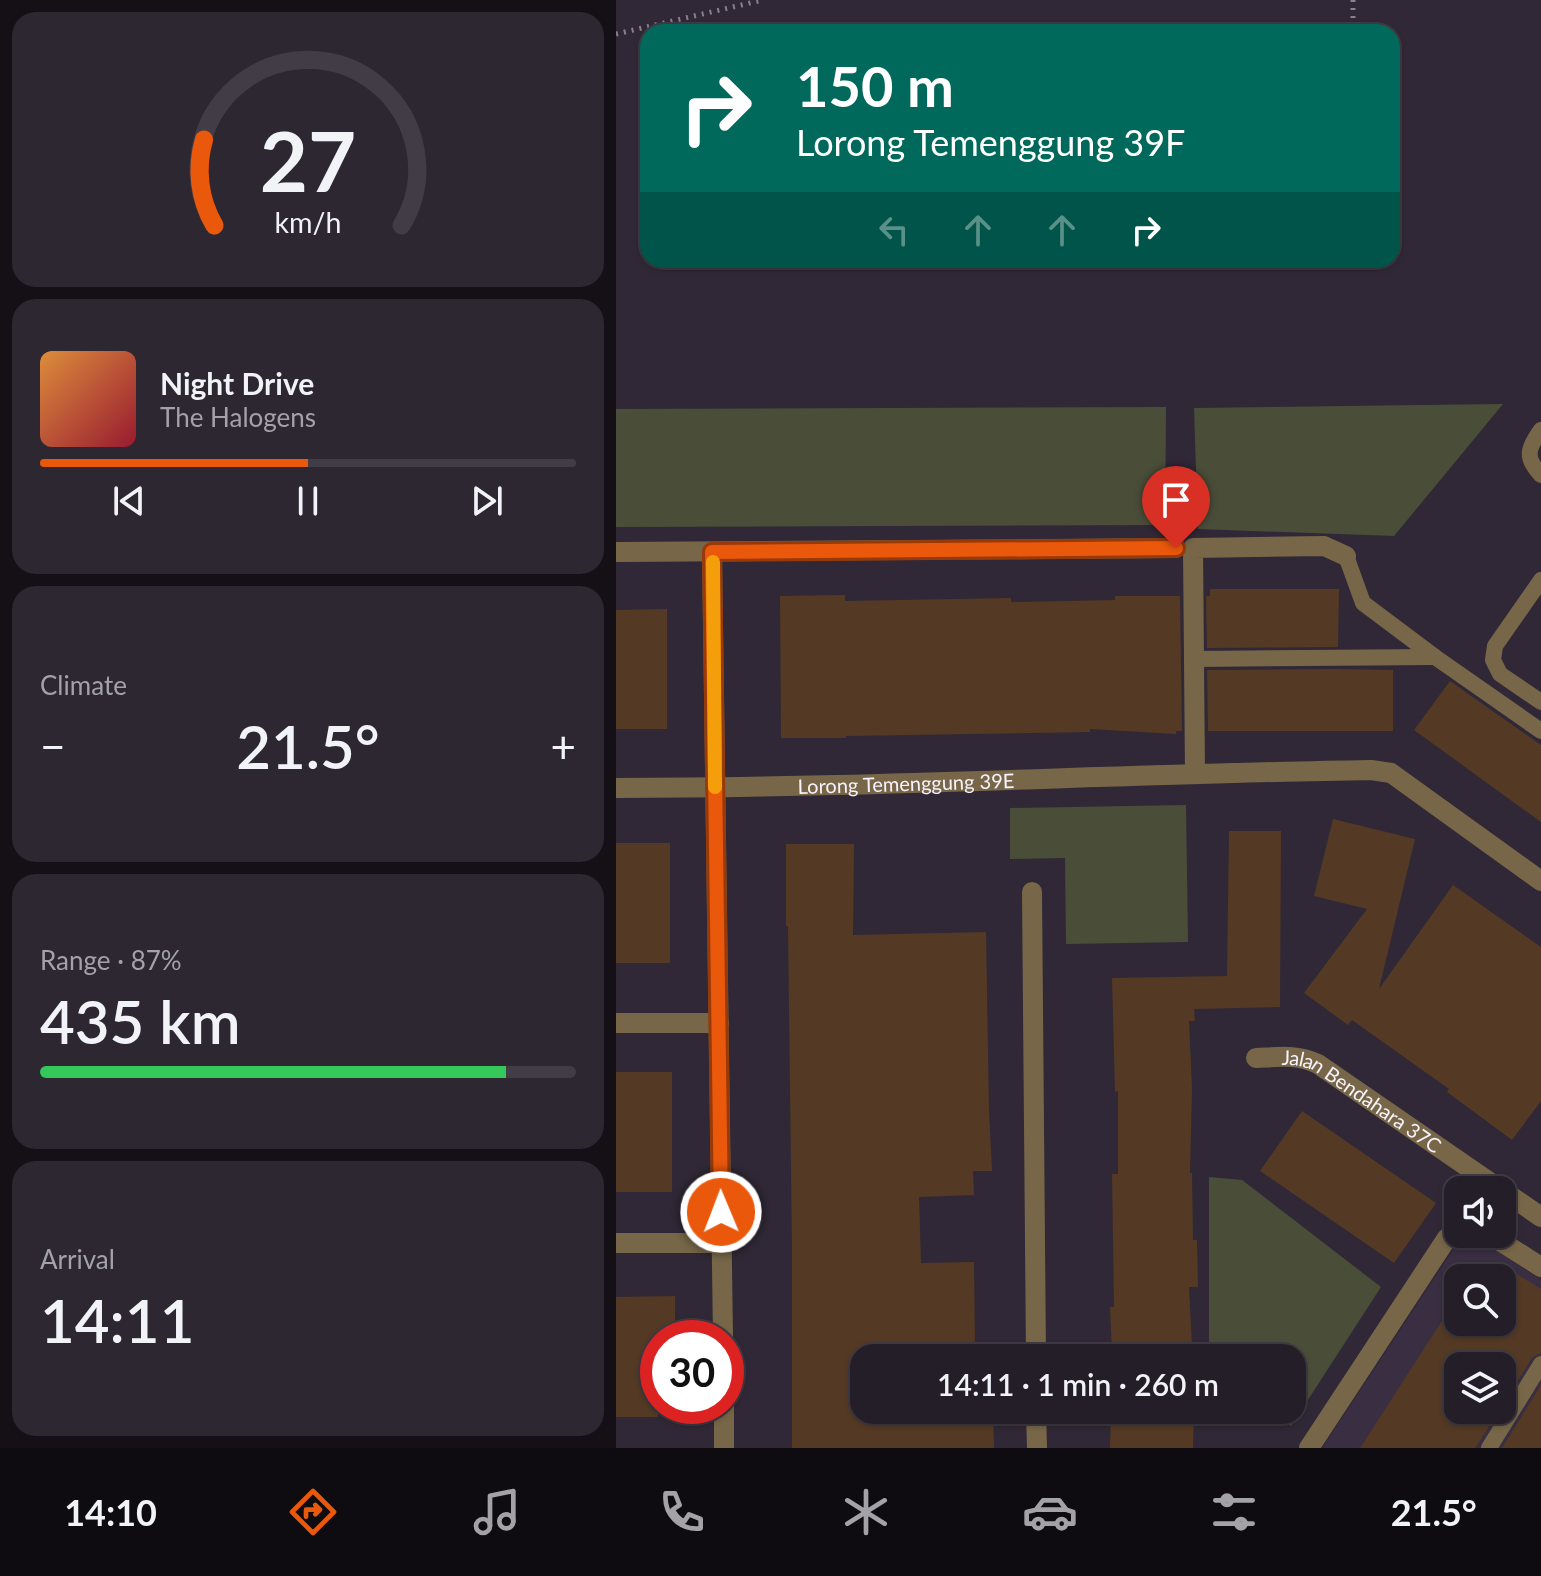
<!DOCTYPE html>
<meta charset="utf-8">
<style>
:root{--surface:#241e28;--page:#2c2730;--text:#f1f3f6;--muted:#a3a2a8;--line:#413c45;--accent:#ea580c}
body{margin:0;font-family:Lato,sans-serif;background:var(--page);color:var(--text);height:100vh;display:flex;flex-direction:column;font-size:30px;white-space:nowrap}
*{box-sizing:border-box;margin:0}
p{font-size:26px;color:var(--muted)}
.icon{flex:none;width:44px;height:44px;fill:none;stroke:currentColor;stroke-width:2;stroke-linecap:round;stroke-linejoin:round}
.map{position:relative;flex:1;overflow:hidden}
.sheet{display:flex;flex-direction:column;gap:12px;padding:12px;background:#141016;width:616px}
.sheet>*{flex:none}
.hud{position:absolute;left:24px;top:24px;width:760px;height:244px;border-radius:24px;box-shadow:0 2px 6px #0004,0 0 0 2px var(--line);background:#00695c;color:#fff;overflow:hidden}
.fabs{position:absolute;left:828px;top:1176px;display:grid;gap:16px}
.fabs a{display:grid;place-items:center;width:72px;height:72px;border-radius:16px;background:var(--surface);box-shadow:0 2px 6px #0004,0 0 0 2px var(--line);font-size:40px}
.speed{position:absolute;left:24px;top:1320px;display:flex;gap:16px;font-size:40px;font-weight:700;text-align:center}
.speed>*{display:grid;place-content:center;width:104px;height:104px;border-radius:50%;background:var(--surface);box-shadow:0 2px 6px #0004,0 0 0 2px var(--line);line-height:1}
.speed .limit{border:12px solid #d22;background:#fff;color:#111}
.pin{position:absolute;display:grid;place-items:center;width:68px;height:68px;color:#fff;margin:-82px -34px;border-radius:50% 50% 50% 0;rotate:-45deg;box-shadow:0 0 8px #0007}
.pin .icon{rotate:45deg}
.me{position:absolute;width:88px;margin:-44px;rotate:359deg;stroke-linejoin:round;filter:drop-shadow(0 0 6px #0008)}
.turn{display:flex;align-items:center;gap:28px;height:168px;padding:0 24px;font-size:36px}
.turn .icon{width:104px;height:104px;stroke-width:2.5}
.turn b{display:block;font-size:56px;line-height:68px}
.lanes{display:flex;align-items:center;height:76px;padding:0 24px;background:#0003;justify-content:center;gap:40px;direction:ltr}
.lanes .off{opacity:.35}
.big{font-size:60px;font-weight:600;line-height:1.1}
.sheet .card{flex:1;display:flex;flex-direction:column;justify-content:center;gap:12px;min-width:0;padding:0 28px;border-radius:24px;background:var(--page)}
.sheet .dial{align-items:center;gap:0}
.dial svg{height:208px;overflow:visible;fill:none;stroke:var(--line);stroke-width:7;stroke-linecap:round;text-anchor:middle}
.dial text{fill:var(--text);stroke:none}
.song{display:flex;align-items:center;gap:24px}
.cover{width:96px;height:96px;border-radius:12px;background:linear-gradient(135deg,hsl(30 70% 55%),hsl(350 70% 35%))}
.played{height:8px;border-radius:4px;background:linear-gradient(90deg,var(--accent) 50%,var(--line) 50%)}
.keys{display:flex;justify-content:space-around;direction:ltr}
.heat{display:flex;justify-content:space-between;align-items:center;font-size:44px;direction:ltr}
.charge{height:12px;border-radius:6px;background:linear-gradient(90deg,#34c759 87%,var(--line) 0)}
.trip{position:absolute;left:234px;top:1344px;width:456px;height:80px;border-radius:24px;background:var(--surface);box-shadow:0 2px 6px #0004,0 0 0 2px var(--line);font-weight:600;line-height:80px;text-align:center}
.dock{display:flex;height:128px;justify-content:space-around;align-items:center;background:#0e0c10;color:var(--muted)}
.dock .icon{width:56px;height:56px}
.dock .selected{color:var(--accent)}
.dock b{font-size:36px;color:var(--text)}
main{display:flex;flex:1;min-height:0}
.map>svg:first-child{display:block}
.built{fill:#392e42;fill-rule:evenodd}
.green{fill:#4a4e39}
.building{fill:#543a24}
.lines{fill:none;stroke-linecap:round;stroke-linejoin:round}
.path{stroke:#88818d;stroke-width:5;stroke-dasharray:2 6;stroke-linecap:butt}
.service{stroke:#776748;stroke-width:16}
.minor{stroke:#776748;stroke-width:20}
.route-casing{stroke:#983908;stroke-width:20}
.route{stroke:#ea580c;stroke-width:14}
.slow{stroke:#f59e0b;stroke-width:14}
.labels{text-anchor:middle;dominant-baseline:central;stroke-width:8;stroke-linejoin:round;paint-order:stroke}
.street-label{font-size:20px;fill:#f7f2fc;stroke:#302836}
</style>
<main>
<section class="sheet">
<div class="card dial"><svg viewBox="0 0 100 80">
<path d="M14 69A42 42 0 1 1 86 69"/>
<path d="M14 69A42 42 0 0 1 10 36" stroke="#ea580c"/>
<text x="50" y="56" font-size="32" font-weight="700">27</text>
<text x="50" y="72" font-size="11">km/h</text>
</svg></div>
<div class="card">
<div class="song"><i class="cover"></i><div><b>Night Drive</b><p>The Halogens</p></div></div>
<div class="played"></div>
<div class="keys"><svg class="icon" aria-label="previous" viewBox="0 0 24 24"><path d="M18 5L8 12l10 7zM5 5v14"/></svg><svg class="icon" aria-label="pause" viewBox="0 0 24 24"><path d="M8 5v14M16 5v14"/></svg><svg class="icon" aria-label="next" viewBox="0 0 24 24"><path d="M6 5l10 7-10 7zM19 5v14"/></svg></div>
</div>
<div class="card"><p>Climate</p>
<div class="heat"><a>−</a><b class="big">21.5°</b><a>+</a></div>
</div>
<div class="card"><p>Range · 87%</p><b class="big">435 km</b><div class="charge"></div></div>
<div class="card"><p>Arrival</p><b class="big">14:11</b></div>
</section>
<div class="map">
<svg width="925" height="1448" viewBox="0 0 925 1448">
<rect width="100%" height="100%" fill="#302836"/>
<path class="built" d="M869,1243l56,37v168h-219l133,-201zM842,1278h44v44h-44zM842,1366h44v44h-44z"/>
<g class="green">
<path d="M887,404l-109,132 -196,-7 -4,-121z"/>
<path d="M550,407l-1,118 -549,2v-118z"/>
<path d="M570,805l2,137 -122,2 -1,-86 -55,1v-51z"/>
<path d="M593,1177l33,3 139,107 -90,139 -23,-16h24v-52h-83z"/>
</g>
<g class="building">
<path d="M594,589h129l-1,58 -131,1 -1,-52h4z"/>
<path d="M229,595v6l166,-3v4l104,-2v-4h65l2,135h-6v3l-86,-5v3l-244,4v2h-65l-1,-142z"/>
<path d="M51,609v120h-51v-119z"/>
<path d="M722,669l55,1v61h-185l-1,-61z"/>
<path d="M834,681l91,64v77l-127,-92z"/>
<path d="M717,819l82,20 -36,150 74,-104 88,62v154l-29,39 -65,-48 2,-3 -97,-69 -4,5 -44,-32 63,-84 -53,-13z"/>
<path d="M613,831h52l-1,176 -86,2 1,12h-6l3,67 -2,85h2l1,67h4l1,47h-9l3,60 -80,5 -2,-45h4l-2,-133h6v-83l-3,1 -3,-114 115,-2z"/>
<rect x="0" y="843" width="54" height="120"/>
<path d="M170,844h68l-1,91 133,-3 3,179 3,60h-19l1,24 -55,2 2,66 53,-1 1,89 -119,2v57h137l1,38h-202v-199l-4,-323h-2z"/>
<rect x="0" y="1072" width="56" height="120"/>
<path d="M686,1111l134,92 -42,60 -134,-92z"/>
<path d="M886,1265l39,24v64l-9,5 -30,48v-40h-44v44h42l-25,38h-115l98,-152v26h44z"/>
<path d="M59,1296v42h-17v79h-42v-120z"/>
<path d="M925,1385v63h-39z"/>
<path d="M495,1410h83l-1,38h-83z"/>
</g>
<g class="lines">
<g class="path">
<path d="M737,0v32"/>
<path d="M0,34l147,-34"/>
</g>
<g class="service">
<path d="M925,430c-13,18 -17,27 0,45"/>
<path d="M730,556l17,47 72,54 106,74"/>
<path d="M925,580l-46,66 -2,14 7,14 41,28"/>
<path d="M578,659l241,-2"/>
<path d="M873,1448l52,-84"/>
</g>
<g class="minor">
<path d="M0,552l560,-4"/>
<path d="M96,552l11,786"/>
<path d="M579,773l-2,-225 131,-2 22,10"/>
<path id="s1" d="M0,788c252,0 503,-14 755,-18l20,3 150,108"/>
<path d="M416,892l4,466"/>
<path d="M0,1023h103"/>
<path id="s2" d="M640,1058c23,-1 41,-4 62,6l183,126"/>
<path d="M886,1190l39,27"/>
<path d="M873,1234l52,33"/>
<path d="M0,1243h106"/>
<path d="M108,1406v42"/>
<path d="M420,1410l1,38"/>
<path d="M693,1448l138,-210 11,-6"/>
</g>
</g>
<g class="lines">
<defs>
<path id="route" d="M105,1212l-9,-660 464,-4"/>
</defs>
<use href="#route" class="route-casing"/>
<use href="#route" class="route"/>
<path class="slow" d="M97,562l2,225"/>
</g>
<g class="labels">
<g class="street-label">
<text stroke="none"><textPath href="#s1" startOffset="290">Lorong Temenggung 39E</textPath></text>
<text stroke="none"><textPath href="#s2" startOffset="118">Jalan Bendahara 37C</textPath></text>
</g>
</g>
</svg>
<div class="fabs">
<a><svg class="icon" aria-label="sound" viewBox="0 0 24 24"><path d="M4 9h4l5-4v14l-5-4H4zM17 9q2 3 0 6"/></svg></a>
<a><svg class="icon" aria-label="search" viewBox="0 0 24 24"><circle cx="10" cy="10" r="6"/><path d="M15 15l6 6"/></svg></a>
<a><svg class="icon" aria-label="layers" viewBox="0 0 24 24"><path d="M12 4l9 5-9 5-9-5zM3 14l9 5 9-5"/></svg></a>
</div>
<div class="speed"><div class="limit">30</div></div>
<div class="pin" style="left:560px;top:548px;background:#d93025"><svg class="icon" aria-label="arrive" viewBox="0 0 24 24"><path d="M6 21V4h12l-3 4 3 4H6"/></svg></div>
<svg class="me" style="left:105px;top:1212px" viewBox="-20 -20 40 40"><circle r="17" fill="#ea580c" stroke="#fff" stroke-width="3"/><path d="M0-11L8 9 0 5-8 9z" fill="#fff"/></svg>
<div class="trip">14:11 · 1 min · 260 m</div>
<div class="hud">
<div class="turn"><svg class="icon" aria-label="right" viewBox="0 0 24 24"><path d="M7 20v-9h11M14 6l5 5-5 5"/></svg><div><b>150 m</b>Lorong Temenggung 39F</div></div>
<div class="lanes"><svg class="icon off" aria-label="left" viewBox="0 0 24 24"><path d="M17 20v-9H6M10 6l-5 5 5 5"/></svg><svg class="icon off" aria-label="ahead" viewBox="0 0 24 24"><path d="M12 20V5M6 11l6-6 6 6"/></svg><svg class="icon off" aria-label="ahead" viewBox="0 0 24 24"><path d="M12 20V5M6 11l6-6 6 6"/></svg><svg class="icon" aria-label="right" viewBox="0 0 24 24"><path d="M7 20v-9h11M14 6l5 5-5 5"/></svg></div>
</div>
</div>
</main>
<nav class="dock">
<b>14:10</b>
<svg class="icon selected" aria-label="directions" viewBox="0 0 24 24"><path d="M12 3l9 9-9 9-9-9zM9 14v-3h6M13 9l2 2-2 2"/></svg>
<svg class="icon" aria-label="music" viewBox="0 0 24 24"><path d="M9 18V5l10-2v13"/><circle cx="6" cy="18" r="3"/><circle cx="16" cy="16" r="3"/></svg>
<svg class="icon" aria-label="phone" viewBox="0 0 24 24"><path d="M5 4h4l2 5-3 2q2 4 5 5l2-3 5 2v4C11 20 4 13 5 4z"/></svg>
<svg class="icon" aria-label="climate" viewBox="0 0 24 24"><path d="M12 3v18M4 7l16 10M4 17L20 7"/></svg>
<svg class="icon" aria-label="car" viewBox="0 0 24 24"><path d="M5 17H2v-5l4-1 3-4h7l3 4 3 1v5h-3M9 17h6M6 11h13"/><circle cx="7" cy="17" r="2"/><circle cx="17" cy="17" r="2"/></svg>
<svg class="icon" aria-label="filters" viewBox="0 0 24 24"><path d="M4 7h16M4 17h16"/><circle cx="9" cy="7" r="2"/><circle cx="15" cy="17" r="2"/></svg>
<b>21.5°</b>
</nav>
